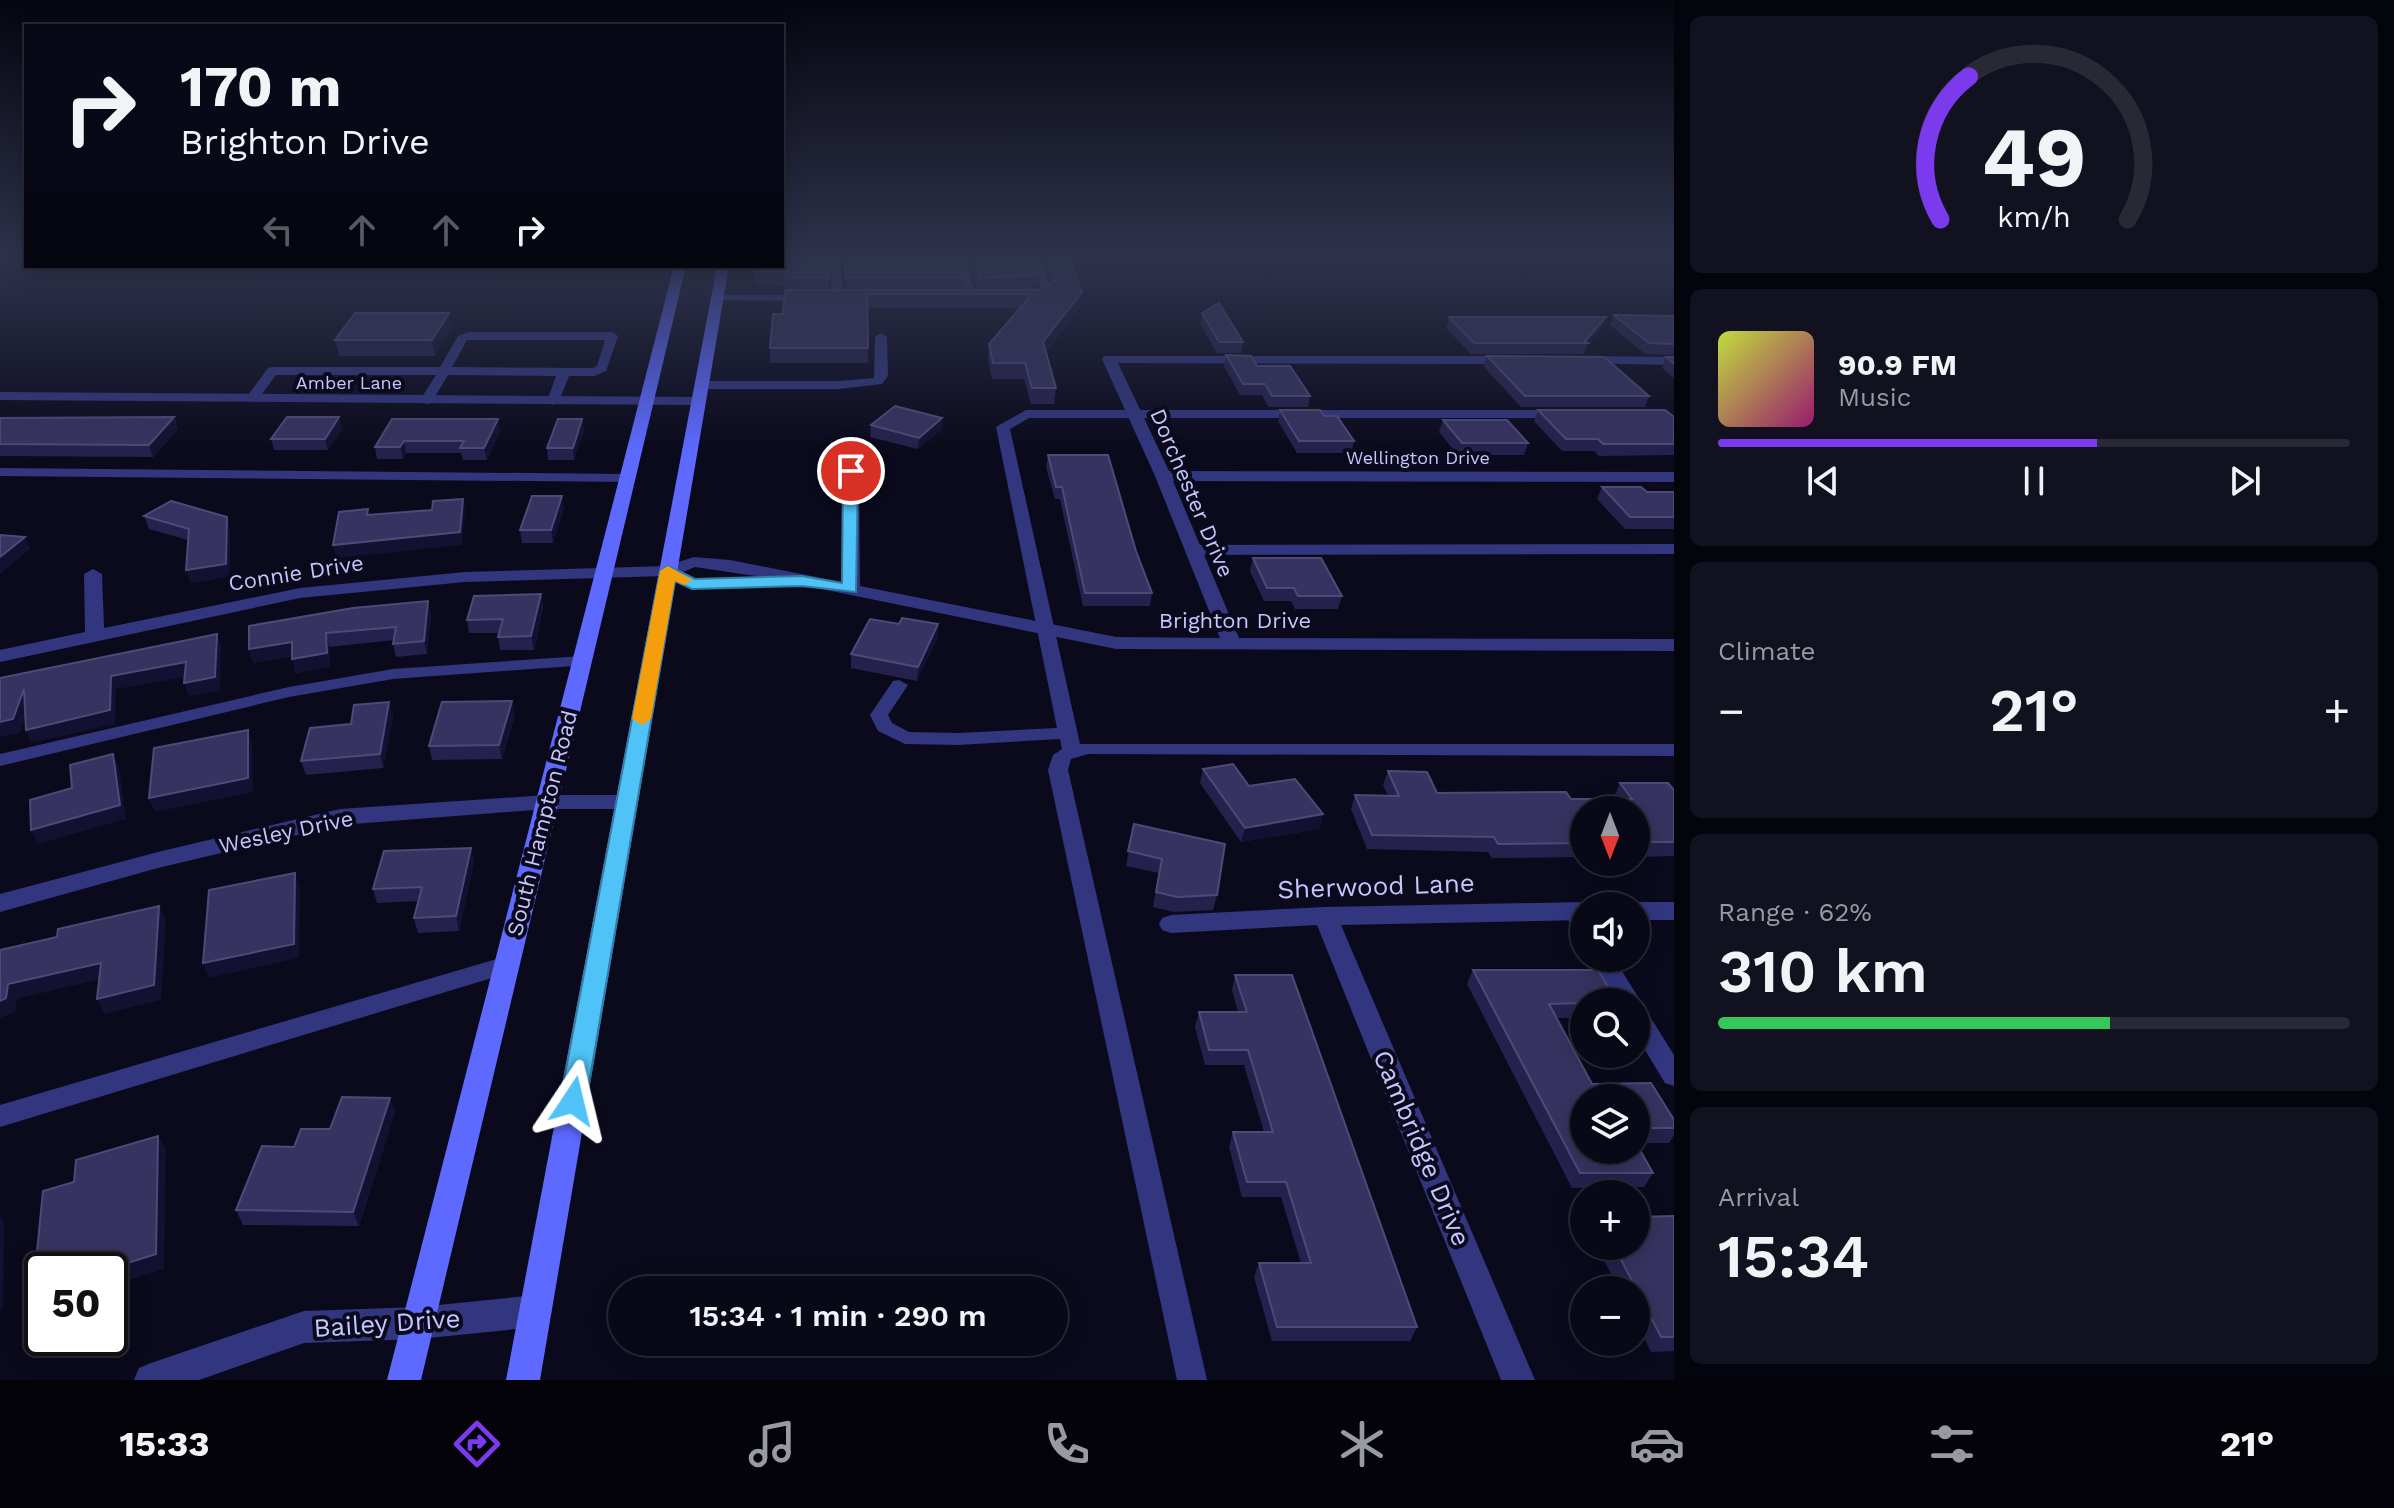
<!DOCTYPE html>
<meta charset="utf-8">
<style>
:root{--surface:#080816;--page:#11111f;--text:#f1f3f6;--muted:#989aa1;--line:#292935;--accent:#7c3aed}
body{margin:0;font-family:"Work Sans",sans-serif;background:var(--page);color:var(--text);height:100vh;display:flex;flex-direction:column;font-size:30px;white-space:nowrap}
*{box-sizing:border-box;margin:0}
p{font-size:26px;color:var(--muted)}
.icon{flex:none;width:44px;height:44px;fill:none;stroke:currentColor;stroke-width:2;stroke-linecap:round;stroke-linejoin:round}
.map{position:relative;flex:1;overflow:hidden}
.details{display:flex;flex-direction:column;gap:16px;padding:16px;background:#04040c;width:720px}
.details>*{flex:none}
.guide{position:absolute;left:24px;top:24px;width:760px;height:244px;border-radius:0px;box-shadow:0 4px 20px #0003,0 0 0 2px var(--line);background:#080816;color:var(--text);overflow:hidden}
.needle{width:52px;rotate:180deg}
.fabs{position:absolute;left:1570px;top:796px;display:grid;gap:16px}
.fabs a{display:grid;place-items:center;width:80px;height:80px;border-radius:50%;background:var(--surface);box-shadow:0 4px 20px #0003,0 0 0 2px var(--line);font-size:40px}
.speed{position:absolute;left:24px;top:1252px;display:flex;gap:16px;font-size:40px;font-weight:700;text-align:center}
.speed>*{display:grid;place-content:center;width:104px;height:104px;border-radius:50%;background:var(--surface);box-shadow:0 4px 20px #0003,0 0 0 2px var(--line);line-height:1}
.speed .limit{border:4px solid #111;border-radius:12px;background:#fff;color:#111}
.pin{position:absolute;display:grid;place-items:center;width:68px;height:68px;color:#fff;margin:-34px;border:4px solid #fff;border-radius:50%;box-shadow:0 2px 8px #0007}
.me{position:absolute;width:88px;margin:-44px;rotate:10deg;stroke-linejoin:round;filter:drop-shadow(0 0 6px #0008)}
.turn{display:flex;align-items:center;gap:28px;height:168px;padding:0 24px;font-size:36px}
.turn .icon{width:104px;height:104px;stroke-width:2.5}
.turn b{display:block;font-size:56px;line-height:68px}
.lanes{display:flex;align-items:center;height:76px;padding:0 24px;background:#0003;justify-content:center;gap:40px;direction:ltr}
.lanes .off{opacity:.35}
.big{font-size:60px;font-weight:600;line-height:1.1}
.details .card{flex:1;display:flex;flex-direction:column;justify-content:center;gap:12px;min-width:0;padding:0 28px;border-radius:12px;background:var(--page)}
.details .dial{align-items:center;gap:0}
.dial svg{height:208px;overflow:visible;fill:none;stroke:var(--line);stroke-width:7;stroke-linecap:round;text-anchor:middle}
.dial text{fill:var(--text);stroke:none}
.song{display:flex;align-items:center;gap:24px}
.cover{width:96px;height:96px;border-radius:12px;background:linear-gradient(135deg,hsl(70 70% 55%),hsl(320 70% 35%))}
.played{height:8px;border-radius:4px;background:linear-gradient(90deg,var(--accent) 60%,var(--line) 60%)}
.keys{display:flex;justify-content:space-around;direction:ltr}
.heat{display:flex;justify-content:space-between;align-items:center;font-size:44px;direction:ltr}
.charge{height:12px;border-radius:6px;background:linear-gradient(90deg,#34c759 62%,var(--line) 0)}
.trip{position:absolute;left:608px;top:1276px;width:460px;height:80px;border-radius:40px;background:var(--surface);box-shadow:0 4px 20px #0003,0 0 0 2px var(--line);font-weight:600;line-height:80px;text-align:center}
.tab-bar{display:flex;height:128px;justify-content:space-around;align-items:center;background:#030309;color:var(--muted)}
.tab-bar .icon{width:56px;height:56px}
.tab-bar .on{color:var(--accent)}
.tab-bar b{font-size:36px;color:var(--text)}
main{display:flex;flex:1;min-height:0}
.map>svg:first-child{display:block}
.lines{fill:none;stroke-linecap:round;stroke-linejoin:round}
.service{fill:#31367f;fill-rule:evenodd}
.minor{fill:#31367f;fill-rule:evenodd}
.secondary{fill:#5d69ff;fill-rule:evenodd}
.wall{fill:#25214c}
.shaded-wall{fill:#131131}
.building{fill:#363360;stroke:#4d4a79;stroke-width:2}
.route{fill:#4fc3f7;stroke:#337fa1;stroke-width:2}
.slow{fill:#f59e0b}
.labels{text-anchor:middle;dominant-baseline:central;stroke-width:8;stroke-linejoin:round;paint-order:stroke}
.far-street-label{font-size:18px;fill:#c6c6ff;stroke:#0b0a1d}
.street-label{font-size:22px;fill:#c6c6ff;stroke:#0b0a1d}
.near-street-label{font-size:26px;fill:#c6c6ff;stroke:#0b0a1d}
</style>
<main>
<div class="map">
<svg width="1674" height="1380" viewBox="0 0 1674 1380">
<rect width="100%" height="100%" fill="#0b0a1d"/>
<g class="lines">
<g class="service">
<path d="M830,257h10l4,41 -6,3 -6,-3z"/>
<path d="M956,257h10l10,43 -10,-2z"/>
<path d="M1031,257h10l11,37 -22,6v-4l11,-4z"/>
<path d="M717,295h91l6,3 -6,3 -95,-1v-4z"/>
<path d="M469,332h143l6,4 -12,35 -12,5h-25l-10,25 -6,4 -6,-4 9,-25 -108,-1 -17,28 -5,1 -6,-4 16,-25h-160l-20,27 -11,-3 23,-31 4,-1h168l18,-31zM467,340h138l-8,26 -5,2 -140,-1z"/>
<path d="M881,333l6,4 1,39 -6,8 -43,5h-137l-6,-4 6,-4h137l35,-3 1,-41z"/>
<path d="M1026,410h533l7,4 -7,4h-530l-19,11 70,315h594v12l-586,-2 -17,5 -3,11 139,610h-30l-129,-610 5,-15 9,-6 -2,-10 -102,6 -53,-1 -27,-13 -8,-16 23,-34 6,-1 9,5 -20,30 4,8 17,9 49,1 99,-5 -61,-301z"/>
<path d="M0,468l627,6 7,4 -7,4 -627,-6z"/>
<path d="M1674,544v10l-480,1 -8,-5 8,-5z"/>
<path d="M582,656l6,1 3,4 -3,4 -195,14 -104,18 -289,69v-12l289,-67 104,-18z"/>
<path d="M1574,903l10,6v27l-8,-2 -13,-23 3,-6z"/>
<path d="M507,956l8,3 3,6 -3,6 -515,156v-22z"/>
<path d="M1591,958h23l27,44 -2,4 5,1 30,48v31l-9,-3 -29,-48v-33h-19z"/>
</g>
<g class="minor">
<path d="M1104,356h406l7,4 -7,4 -392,-1 51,108 505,1v10l-501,-1 66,157 435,1v12l-558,-2 -339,-69 -1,6 -6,1 -78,2 -27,-13 -200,6 -165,16 -300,64v-12l85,-18 -1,-58 9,-5 9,5 2,54 196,-40 165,-16 201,-6 28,-9 36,3 112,22 1,-111 8,-5 8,5 1,115 256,51 104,1 -65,-162 -53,-117zM695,567l67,10 -67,2 -12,-7z"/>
<path d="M1582,356l92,1v8l-97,-2 -2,-3z"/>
<path d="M0,392l699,5 7,4 -7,4 -699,-5z"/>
<path d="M547,795h80l8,2 3,5 -3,5 -8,2h-80l-207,16 -182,43 -158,44v-18l158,-42 182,-43z"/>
<path d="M1584,902l9,4h-9v14l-243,5 194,455h-34l-184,-455 -146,8 -9,-3 -3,-6 3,-6 9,-3 154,-8z"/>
<path d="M1636,902h38v18h-38v-14h-9z"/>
<path d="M536,1295l11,5 5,11 -5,11 -11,5 -117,12 -115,4 -105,37h-65l5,-12 12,-5 153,-52 115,-4z"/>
</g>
<g class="secondary">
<path d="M674,266h12l-265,1114h-34z"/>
<path d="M717,266h12l-189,1114h-34z"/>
</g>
</g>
<g class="wall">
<path d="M782,257h47h-1l1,33h17l-3,-33h114l6,21 -1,12h16l-11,-33h66l5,18 -1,14 1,1 13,-8 -9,-25h26l14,35 -1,14 -35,46 10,36 -2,16h-23l-7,-25h-32l-4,-20 1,-15 31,-36h-153l1,55h-98v-15l13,-34 3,-29h-31l-1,-14z"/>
<path d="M449,313l3,16 -17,27h-96l-4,-16z"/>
<path d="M1202,313l41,29 -2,11h-24l-17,-29z"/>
<path d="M1614,315l60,1v39l-29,-1 -35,-29z"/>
<path d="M1449,317l153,11 -15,17 -3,9h-113l-25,-26z"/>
<path d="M1226,355l31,11 53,30 -2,11h-39l-7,-12h-22l-16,-29z"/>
<path d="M1487,356l162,40 -4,11h-124l-37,-40z"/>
<path d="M1666,357h8v21l-12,-10z"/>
<path d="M1280,410l44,6 30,25 -3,12h-54l-19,-32z"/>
<path d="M1538,410l136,7v38l-75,1 -5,-5h-32l-28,-30z"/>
<path d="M174,417l4,12 -25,28 -153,-1v-38z"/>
<path d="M339,417l3,12 -14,21h-54l-3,-11z"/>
<path d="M942,418v11l-24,20 -48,-12 1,-12z"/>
<path d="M498,419l2,12 -13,29h-24l-2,-7h-55l-3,6h-26l-2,-12z"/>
<path d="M582,419l2,12 -10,29h-26l-1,-12z"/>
<path d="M1443,420l85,23 -4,12h-66l-19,-23z"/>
<path d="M1048,455l104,138 -2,13h-67l-23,-107h-5l-9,-32z"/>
<path d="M1602,487l45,5h27v37h-49l-28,-30z"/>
<path d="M564,508l-11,35h-31l-2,-13z"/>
<path d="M144,516l86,13v47l-40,7 -2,-43 -39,-11z"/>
<path d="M1253,558l89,38 -4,13h-43l-4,-8h-27l-14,-30z"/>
<path d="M541,594l2,14 -9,42h-34l-2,-13 1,-4h-30l-2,-13z"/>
<path d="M428,601l3,14 -4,39 -31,3 -3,-13 1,-4 -65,7 1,20 -34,6 -4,-17 -39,7 -4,-14z"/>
<path d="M899,624h39v13l-21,44 -66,-13v-14z"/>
<path d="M515,715l-13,44 -70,1 -3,-14z"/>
<path d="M393,716l-10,52 -77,7 -5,-14 50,-37z"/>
<path d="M1203,769l120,45 -4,15 -78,13 -41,-59z"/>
<path d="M1388,771l49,22 134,6h44l-1,-2 6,-14 54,7v66l-38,1v-47h-52v47l-92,1 -4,-6 -121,-3 -16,-40 4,-14h33l-5,-10z"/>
<path d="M1134,824l83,71 -4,15 -39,2 -21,-5 6,-34 -33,-7z"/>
<path d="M474,862l-15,69 -41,2 -4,-15 4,-17 -41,2 -4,-14z"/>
<path d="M1473,970h125l19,32h-33v16h-27l35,66 59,-1 23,37v15l-5,8h-33v-45h-52v52h52v-7l17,30 -9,14 -72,1 -105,-204z"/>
<path d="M1235,975l182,352 -7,14h-138l-18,-64 5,-14h42l-20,-66h-39l-13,-50 4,-15h31l-20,-67h-39l-10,-38 4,-15h39l-6,-22z"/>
<path d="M395,1112l-36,114 -116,-1 -7,-15 58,-63 36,-18z"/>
<path d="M1674,1216v135l-23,1 -15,-30v-32h-17l-22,-44h39z"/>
</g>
<g class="shaded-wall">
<path d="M1082,292l-1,14 -40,51 2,-15z"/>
<path d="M449,313l3,16 -17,27 -3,-16z"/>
<path d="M1606,317l-4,11 -15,17 1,-2 -3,-2z"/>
<path d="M174,417l4,12 -25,28 -4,-12z"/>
<path d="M339,417l3,12 -14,21 -3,-11z"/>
<path d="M942,418v11l-24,20 1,-11z"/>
<path d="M498,419l2,12 -13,29 -3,-12z"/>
<path d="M582,419l2,12 -10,29 -1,-12z"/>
<path d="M404,441l2,12 -3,6 -3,-12z"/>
<path d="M562,496l2,12 -11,35 -2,-13z"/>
<path d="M463,499l2,12 -3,34 -126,13 -3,-13z"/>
<path d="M227,517l3,12v47l-40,7 -4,-13z"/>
<path d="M25,537l5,12 -30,25v-17z"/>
<path d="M541,594l2,14 -9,42 -3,-14z"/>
<path d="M428,601l3,14 -4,39 -3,-13z"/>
<path d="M938,624v13l-21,44 1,-14z"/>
<path d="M326,633l3,14 1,20 -34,6 -4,-14z"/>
<path d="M217,634l4,13 -1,44 -31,5 -5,-13z"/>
<path d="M292,642l4,13 -43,8 -4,-14z"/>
<path d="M186,662l5,14 -75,13 -1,35 -83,19 -6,-13 85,-54z"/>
<path d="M24,689l6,14 -10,30 -20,4v-15z"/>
<path d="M512,701l3,14 -13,44 -3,-14z"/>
<path d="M389,702l4,14 -10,52 -3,-14z"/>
<path d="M248,730l4,14 1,48 -98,20 -6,-14z"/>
<path d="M113,754l6,14 7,51 -88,25 -7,-14z"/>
<path d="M1323,814l-4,15 -78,13 4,-14z"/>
<path d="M471,848l3,14 -15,69 -3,-15z"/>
<path d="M295,873l5,14 -1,71 -90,20 -6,-15z"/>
<path d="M159,906l7,15 -5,79 -57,14 -7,-15z"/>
<path d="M101,963l7,14 -91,22 -2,13 -15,6v-17l8,-17z"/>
<path d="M390,1098l5,14 -36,114 -6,-14z"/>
<path d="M158,1136l8,14 -2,119 -54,17v-16h-4z"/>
<path d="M0,1216l4,6 -1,85 -3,1z"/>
<path d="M42,1290v15l-9,-12z"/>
</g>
<g class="building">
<path d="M782,257h46l1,21h-43v-7h-32l1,-5h27z"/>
<path d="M844,257h113l6,21h-117z"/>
<path d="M973,257h60l5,18 -58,3z"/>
<path d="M1048,257h20l14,35 -39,50 13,46h-24l-7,-25h-32l-4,-19 43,-50h-165l1,54h-98l3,-34h10l2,-24h253l18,-11z"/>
<path d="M1219,303l24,39h-24l-17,-29z"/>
<path d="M355,313h94l-17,27h-97z"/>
<path d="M1614,315l60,1v28l-25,-1z"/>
<path d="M1449,317h157l-21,24 3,2h-114z"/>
<path d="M1226,355l25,1 6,10h33l20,30h-38l-7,-12h-22z"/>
<path d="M1487,356l117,1 45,39h-124z"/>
<path d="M1666,357h8v7z"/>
<path d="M895,406l47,12 -23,20 -48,-13z"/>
<path d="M1280,410h40l4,6h13l17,25h-55z"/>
<path d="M1538,410h127l9,7v27h-71l-5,-5h-32z"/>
<path d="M174,417l-25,28 -149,-1v-26z"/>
<path d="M287,417h52l-14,22h-54z"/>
<path d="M392,419h106l-14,29h-24l4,-7h-60l-4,6h-25z"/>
<path d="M558,419h24l-9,29h-26z"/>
<path d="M1443,420h64l21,23h-66z"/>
<path d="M1048,455h60l28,96 16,42h-67l-23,-106h-6z"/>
<path d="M1602,487h39l6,5h27v25h-44z"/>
<path d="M532,496h30l-11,34h-31z"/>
<path d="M463,499l-3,33 -127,13 6,-33 29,-3 -1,6 65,-5 1,-9z"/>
<path d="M171,501l56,16 -1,47 -40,6 3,-41 -45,-13z"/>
<path d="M0,535l25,2 -25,20z"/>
<path d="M1253,558h68l21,38h-44l-4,-8h-27z"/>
<path d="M541,594l-10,42 -33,1 5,-18 -36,1 7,-24z"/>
<path d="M428,601l-4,40 -31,3 3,-17 -70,6 1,20 -35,6v-17l-43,7v-23l104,-18z"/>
<path d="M902,618l36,6 -20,43 -67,-13 19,-35 29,5z"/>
<path d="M217,634l-2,43 -31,6 2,-21 -75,14 -1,34 -84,20 -2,-41 -11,30 -13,3v-44z"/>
<path d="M512,701l-13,44 -70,1 13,-44z"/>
<path d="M389,702l-9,52 -79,7 9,-33 41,-4 3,-19z"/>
<path d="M248,730v48l-99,20 5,-50z"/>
<path d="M113,754l7,51 -89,25 -1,-30 42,-12 -2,-23z"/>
<path d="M1233,764l16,22 46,-7 28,35 -78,14 -42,-59z"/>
<path d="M1388,771l39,1 10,21 129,-1 5,7h61l-12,-16h48l6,7v52h-38v-32h-52v33l-86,1 -4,-7 -122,-2 -17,-40 44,1z"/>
<path d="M1134,824l91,20 -8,51 -40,2 -21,-5 6,-33 -34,-8z"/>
<path d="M471,848l-15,68 -42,2 8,-31 -49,2 11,-38z"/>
<path d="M295,873l-1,71 -91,19 6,-73z"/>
<path d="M159,906l-5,79 -57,14 4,-36 -93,21 -2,14 -6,3v-51l57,-13 1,-8z"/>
<path d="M1473,970h125l19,32 -68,2 43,80 59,-1 23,37v8h-38v-30h-52v52h52v-7l17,30h-73z"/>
<path d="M1235,975h57l125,352h-140l-18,-64h52l-25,-81h-39l-14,-50h40l-25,-82h-39l-10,-38h48z"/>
<path d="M342,1097l48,1 -37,114 -117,-2 26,-64 32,1 7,-18h29z"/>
<path d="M158,1136l-2,118 -50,16h-64v20l-9,3 10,-102 31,-9 2,-22z"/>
<path d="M1674,1216v121h-13l-47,-91h22v-29z"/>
</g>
<linearGradient id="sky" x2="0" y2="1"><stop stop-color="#060610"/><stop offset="0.57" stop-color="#2e334c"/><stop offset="1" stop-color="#2e334c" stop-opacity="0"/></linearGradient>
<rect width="1674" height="450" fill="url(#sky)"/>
<path class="route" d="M851,467l7,4 -2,121 -54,-6 -110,3 -17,-8 -89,520 -4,7 -9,4 -9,-4 -4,-7 100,-530 8,-5 27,13 107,-3 40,7 1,-112z"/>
<path class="slow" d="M668,566l24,14 -8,5 -9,-4 -24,138 -9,6 -10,-6 28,-148z"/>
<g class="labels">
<g class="far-street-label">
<text x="349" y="382">Amber Lane</text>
<text x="1418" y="457">Wellington Drive</text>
</g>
<g class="street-label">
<text transform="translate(1192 493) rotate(67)">Dorchester Drive</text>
<text transform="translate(296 573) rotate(-9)">Connie Drive</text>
<text x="1235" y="620">Brighton Drive</text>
<text transform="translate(542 823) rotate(-76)">South Hampton Road</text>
<text transform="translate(286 832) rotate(-12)">Wesley Drive</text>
</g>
<g class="near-street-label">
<text transform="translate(1376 886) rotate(-2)">Sherwood Lane</text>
<text transform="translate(1422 1148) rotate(67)">Cambridge Drive</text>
<text transform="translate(387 1323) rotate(-4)">Bailey Drive</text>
</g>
</g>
</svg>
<div class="fabs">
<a><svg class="needle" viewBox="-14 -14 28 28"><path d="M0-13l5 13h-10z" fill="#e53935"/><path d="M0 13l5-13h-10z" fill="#989aa1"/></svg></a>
<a><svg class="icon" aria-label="sound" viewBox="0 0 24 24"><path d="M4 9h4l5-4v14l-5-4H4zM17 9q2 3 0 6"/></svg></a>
<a><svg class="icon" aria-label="search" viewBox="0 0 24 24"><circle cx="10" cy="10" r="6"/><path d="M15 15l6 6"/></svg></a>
<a><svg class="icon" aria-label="layers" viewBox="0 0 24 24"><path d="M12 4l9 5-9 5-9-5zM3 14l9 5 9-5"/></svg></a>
<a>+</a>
<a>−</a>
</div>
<div class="speed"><div class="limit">50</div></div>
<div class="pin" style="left:851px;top:471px;background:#d93025"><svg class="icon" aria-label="arrive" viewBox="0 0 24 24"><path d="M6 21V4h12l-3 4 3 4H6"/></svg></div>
<svg class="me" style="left:573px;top:1101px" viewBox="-20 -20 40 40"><path d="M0-17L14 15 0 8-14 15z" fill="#4fc3f7" stroke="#fff" stroke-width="4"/></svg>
<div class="trip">15:34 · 1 min · 290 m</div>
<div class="guide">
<div class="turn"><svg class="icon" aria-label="right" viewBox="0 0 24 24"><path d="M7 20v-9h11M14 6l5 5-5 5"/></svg><div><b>170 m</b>Brighton Drive</div></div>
<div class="lanes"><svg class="icon off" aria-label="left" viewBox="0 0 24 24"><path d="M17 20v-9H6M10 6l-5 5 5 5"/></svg><svg class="icon off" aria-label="ahead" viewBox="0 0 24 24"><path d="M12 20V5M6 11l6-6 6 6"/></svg><svg class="icon off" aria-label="ahead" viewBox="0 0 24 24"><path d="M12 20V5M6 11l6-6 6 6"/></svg><svg class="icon" aria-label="right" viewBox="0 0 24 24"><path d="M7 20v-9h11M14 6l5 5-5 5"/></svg></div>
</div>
</div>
<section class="details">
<div class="card dial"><svg viewBox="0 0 100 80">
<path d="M14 69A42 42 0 1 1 86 69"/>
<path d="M14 69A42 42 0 0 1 25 14" stroke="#7c3aed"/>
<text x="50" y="56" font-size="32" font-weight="700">49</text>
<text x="50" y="72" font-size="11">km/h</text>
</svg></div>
<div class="card">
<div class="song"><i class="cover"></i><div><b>90.9 FM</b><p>Music</p></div></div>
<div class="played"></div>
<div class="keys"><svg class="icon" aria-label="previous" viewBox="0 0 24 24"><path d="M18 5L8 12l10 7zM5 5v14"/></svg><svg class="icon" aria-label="pause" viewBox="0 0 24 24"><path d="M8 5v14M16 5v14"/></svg><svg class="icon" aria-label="next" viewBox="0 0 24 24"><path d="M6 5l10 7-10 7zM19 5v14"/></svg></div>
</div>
<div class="card"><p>Climate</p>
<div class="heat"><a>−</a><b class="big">21°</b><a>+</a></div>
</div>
<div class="card"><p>Range · 62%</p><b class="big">310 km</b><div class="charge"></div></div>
<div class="card"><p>Arrival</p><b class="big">15:34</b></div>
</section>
</main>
<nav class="tab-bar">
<b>15:33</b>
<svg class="icon on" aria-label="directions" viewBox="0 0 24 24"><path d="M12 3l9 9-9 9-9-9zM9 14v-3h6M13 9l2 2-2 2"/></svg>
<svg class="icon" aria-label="music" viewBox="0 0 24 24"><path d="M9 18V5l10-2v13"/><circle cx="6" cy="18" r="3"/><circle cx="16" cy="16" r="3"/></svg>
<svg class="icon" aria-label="phone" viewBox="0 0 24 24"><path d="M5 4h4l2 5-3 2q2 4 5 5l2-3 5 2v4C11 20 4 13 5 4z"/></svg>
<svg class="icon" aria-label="climate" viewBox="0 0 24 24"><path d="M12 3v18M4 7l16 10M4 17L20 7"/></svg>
<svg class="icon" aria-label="car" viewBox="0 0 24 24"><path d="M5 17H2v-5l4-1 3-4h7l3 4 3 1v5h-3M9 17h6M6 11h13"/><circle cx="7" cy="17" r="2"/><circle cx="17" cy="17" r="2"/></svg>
<svg class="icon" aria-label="filters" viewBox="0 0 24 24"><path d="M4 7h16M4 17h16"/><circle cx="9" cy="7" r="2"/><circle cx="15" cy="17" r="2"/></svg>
<b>21°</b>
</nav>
